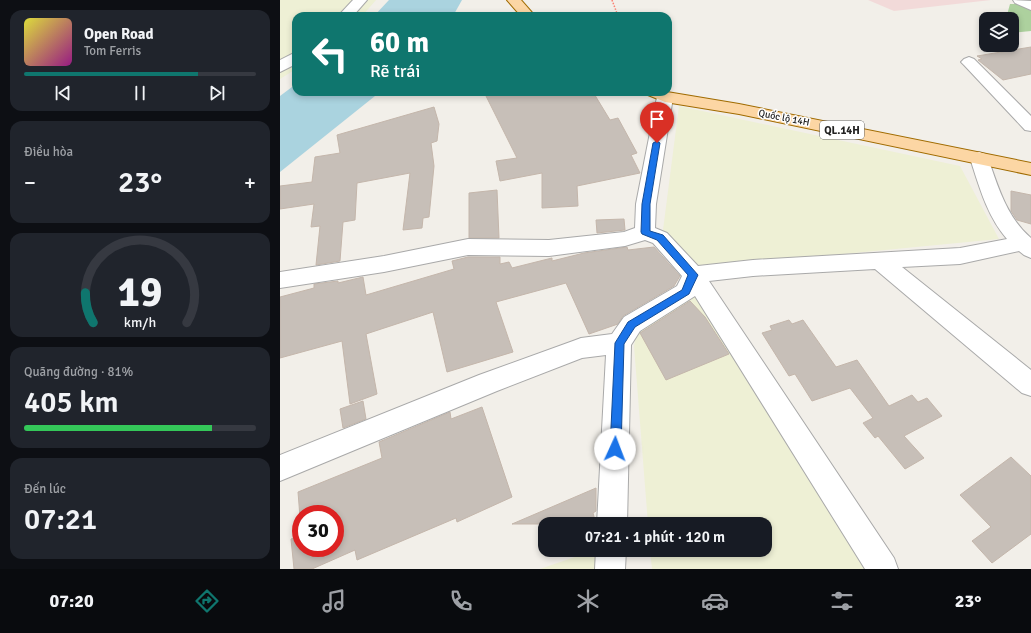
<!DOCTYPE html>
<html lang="vi">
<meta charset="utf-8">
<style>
:root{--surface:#171b24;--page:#20242c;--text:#f1f3f6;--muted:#9ea1a6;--line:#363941;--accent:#0f766e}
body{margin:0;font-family:Signika,sans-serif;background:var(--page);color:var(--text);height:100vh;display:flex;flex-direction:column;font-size:15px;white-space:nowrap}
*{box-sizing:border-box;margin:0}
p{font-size:13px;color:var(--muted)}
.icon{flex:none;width:22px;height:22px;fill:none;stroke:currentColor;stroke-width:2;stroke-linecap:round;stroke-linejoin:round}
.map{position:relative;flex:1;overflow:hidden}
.drawer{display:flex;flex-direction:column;gap:10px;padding:10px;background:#0d0f14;width:280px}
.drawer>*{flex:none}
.banner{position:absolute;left:12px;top:12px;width:380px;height:84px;border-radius:12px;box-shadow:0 2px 6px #0003;background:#0f766e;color:#fff;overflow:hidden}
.tools{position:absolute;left:699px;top:12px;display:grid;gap:8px}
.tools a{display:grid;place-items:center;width:40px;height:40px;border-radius:8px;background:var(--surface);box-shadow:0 2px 6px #0003;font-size:20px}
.speed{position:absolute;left:12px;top:505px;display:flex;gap:8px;font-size:20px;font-weight:700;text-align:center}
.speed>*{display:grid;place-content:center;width:52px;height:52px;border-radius:50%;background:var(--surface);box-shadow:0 2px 6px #0003;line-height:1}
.speed .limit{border:6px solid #d22;background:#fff;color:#111}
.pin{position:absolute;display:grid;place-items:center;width:34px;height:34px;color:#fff;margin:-41px -17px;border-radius:50% 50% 50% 0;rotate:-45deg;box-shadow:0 0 4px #0007}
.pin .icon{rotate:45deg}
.me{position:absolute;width:44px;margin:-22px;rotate:2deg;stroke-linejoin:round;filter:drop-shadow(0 0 3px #0008)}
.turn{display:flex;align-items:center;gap:14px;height:84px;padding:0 12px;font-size:18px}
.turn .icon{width:52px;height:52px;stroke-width:2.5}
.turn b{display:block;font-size:28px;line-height:34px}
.big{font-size:30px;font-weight:600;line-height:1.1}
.drawer .widget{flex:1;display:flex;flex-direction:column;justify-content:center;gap:6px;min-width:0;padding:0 14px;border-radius:12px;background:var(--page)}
.drawer .dial{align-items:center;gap:0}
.dial svg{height:104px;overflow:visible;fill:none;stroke:var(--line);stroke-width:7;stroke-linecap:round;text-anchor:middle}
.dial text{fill:var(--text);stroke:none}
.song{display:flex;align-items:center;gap:12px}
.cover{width:48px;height:48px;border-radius:6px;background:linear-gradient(135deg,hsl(60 70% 55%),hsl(310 70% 35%))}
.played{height:4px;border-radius:2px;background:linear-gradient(90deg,var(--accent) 75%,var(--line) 75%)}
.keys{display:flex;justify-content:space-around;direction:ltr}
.heat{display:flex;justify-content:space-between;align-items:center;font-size:22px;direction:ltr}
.charge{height:6px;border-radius:3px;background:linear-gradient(90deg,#34c759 81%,var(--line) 0)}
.trip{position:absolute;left:258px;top:517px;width:234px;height:40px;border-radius:12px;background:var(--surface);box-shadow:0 2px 6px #0003;font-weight:600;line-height:40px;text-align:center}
.menu{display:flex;height:64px;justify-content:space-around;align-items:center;background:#090b0e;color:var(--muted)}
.menu .icon{width:28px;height:28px}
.menu .on{color:var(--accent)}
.menu b{font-size:18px;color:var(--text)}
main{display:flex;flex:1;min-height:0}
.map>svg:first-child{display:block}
.commercial{fill:#f2dad9}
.farmland{fill:#eef0d5}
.forest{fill:#add19e}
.water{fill:#aad3df}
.building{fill:#c7bfb8;stroke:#c4b6ab}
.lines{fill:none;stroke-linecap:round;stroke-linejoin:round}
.minor-casing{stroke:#a9a9a9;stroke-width:2}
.primary-casing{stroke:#a06b00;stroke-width:2}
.path{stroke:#fa8072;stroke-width:1.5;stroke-dasharray:1.5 1.5;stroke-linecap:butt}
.minor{fill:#fff;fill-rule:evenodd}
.primary{fill:#fcd6a4;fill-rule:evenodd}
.route{fill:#1a73e8;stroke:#114b97}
.labels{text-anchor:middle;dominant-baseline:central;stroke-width:3;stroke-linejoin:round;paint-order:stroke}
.far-street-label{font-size:10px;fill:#222;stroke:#fff}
.shield{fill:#fff;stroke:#646464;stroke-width:1}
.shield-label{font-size:11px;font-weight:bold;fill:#222}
</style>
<main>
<section class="drawer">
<div class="widget">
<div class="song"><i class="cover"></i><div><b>Open Road</b><p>Tom Ferris</p></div></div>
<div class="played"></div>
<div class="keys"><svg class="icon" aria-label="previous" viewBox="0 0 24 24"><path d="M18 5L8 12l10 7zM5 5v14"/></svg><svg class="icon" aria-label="pause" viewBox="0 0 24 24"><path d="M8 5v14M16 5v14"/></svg><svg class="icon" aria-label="next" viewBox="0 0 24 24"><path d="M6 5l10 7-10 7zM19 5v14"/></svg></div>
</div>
<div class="widget"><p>Điều hòa</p>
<div class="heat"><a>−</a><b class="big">23°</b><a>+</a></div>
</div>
<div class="widget dial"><svg viewBox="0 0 100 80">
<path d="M14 69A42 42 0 1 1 86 69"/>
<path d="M14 69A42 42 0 0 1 8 46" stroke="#0f766e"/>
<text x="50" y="56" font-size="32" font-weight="700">19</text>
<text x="50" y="72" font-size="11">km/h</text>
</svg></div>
<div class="widget"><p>Quãng đường · 81%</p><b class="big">405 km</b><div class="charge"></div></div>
<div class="widget"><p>Đến lúc</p><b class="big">07:21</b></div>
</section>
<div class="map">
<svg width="751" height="569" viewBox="0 0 751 569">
<rect width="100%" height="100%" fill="#f2efe9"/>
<path class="commercial" d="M588,0h123l-97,11z"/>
<g class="farmland">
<path d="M0,0h96l-14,16h-66v53l-16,10z"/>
<path d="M399,106l281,60 39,73 -300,29 -36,-38z"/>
<path d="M422,291l167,278h-217l-2,-19h115v-26h-117l-14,-178 4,-20z"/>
<path d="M315,550h10l-1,19h-64z"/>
</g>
<path class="forest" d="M730,4h16l5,3v24l-19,2v-14h-14l9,-4z"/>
<g class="water">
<path d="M109,0h73l-9,16h-79z"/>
<path d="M16,84v8h84l-100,80v-76z"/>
</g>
<g class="building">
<path d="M751,47v27l-28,6 -25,-20 4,-1 -5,-3z"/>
<path d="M204,92h109l17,28 8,-2 19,35 -6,2 9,18 -63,13 1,20 -36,2v-35l-42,8 -4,-20 21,-3z"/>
<path d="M154,107l5,17 -2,17 -6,2 3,23 -5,51 -6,1 -1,10 -19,2 7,-57 -53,10 -2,37 -12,2 -3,39 -24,4 4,-39 -9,1 3,-23 -34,5v-23l32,-4 3,-25 25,-4 -3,-18z"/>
<path d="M217,190l2,48h-30v-45z"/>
<path d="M731,191l20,4v29l-14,-4 -6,-9z"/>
<path d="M344,219l1,11 -28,3 -1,-13z"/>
<path d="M347,247l1,3 26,-3 26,29 -6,10 -51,30 -5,8 -29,10 -23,-51 -70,19 17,50 -66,20 -14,-60 -67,22 11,60 -27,10 -8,-63 -62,17v-61l34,-9v-4l24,-3v2l25,-6 3,18 88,-26 -2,-8 16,-4h32v7l9,-2 3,6 40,-10v3l32,-8z"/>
<path d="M410,301l15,16 24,37 -63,26 -26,-47z"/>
<path d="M509,320l3,4 11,-4 33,47 21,-7 32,46 23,-11 6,7 9,-4 15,18 -38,20 20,22 -19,11 -27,-33 -3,2 -12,-15 10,-5 -23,-30 -38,13 -17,-27 -6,2 -27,-43 10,-3 -2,-4z"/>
<path d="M83,401l3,18 -23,9 -3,-19z"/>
<path d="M202,407l30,90 -55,25 -1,-4 -99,42 -2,-10 -43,19h-18l-3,-30 10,-4v13h34v-34h-34v16l-3,-38 84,-34 -3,-16 71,-30 1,7z"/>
<path d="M731,457l20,19v58l-39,29 -20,-22 19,-14 -31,-32z"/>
<path d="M316,488v23l-3,2 3,11h-84z"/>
</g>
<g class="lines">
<defs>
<g id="minor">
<path d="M73,0h14l-14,16h-15z"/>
<path d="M733,0l18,1v9l-16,-7z"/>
<path d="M16,52v12l-16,8v-12z"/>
<path d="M689,57l5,2 57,57v15l-6,-1 -61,-65 -3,-3 3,-3z"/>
<path d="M385,92l6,2 2,3 -17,107 -1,24 12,5 31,33 55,-6 207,-12 47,-9c-20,-23 -28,-53 -37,-81l3,-4 6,-2 6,2 3,4c10,29 19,60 43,80v20l-7,-3 -5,-4 -59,13 -58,3 129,103v26l-9,-3 -147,-124 -122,7 -44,5 185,277 4,11h-33l-170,-273 -55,35 -9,14 -4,179h-30l9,-169 -24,3 -85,33 -217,90v-26l199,-80 94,-34 8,-3 31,-4 12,-17 53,-31 5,-10 -29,-33 -8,-3 -20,6 -76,10 -81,-1 -84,17 -104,16v-16l104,-16 84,-17 81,1 75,-8 11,-4 1,-24 21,-107 2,-3z"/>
<path d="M316,550h30l-1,19h-30z"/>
</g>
<g id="primary">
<path d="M227,0h14l14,16h-14z"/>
<path d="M366,92h21l72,12 292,59v12l-292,-61 -74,-12 -17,-7z"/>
</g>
</defs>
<use href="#minor" class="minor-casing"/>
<use href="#primary" class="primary-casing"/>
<path class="path" d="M332,0l6,16"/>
<use href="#minor" class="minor"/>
<use href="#primary" class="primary"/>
</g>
<path class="route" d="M377,141l3,2 -10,61v27l13,4 35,40 -9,19 -54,33 -11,17 -3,105 -2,3 -4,2 -4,-2 -1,-3 5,-106 13,-21 54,-32 6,-15 -31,-35 -15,-6 -1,-2 1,-28 11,-61z"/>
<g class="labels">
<g class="far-street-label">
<text transform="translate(504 118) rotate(11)">Quốc lộ 14H</text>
</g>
<rect class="shield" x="540" y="121" width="44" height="18" rx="3"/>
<g class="shield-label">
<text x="562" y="130">QL.14H</text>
</g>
</g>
</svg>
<div class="tools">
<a><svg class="icon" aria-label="layers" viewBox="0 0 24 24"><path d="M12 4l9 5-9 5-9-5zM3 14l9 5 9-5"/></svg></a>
</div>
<div class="speed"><div class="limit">30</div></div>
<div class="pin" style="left:377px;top:143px;background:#d93025"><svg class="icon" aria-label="arrive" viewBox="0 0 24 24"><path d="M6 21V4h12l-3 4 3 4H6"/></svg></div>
<svg class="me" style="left:335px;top:449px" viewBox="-20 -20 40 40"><circle r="19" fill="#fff"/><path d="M0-13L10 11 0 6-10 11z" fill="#1a73e8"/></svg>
<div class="trip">07:21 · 1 phút · 120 m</div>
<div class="banner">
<div class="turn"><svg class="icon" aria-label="left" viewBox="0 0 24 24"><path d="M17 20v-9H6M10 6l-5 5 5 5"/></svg><div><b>60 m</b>Rẽ trái</div></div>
</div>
</div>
</main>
<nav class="menu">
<b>07:20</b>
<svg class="icon on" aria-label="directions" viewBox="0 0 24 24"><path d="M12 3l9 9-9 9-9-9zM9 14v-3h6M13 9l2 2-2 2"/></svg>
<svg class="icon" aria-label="music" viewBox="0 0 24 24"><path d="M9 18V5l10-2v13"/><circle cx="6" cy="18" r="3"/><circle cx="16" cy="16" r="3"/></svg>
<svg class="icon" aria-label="phone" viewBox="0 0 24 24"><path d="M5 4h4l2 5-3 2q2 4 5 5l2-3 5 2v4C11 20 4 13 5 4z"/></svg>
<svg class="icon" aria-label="climate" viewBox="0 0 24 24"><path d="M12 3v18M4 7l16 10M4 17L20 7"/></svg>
<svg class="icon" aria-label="car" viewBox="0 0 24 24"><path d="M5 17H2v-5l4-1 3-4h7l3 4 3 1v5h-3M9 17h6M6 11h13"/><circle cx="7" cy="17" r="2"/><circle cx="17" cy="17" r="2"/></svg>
<svg class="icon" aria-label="filters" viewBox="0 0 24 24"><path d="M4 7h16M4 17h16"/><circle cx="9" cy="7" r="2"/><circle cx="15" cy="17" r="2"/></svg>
<b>23°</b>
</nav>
